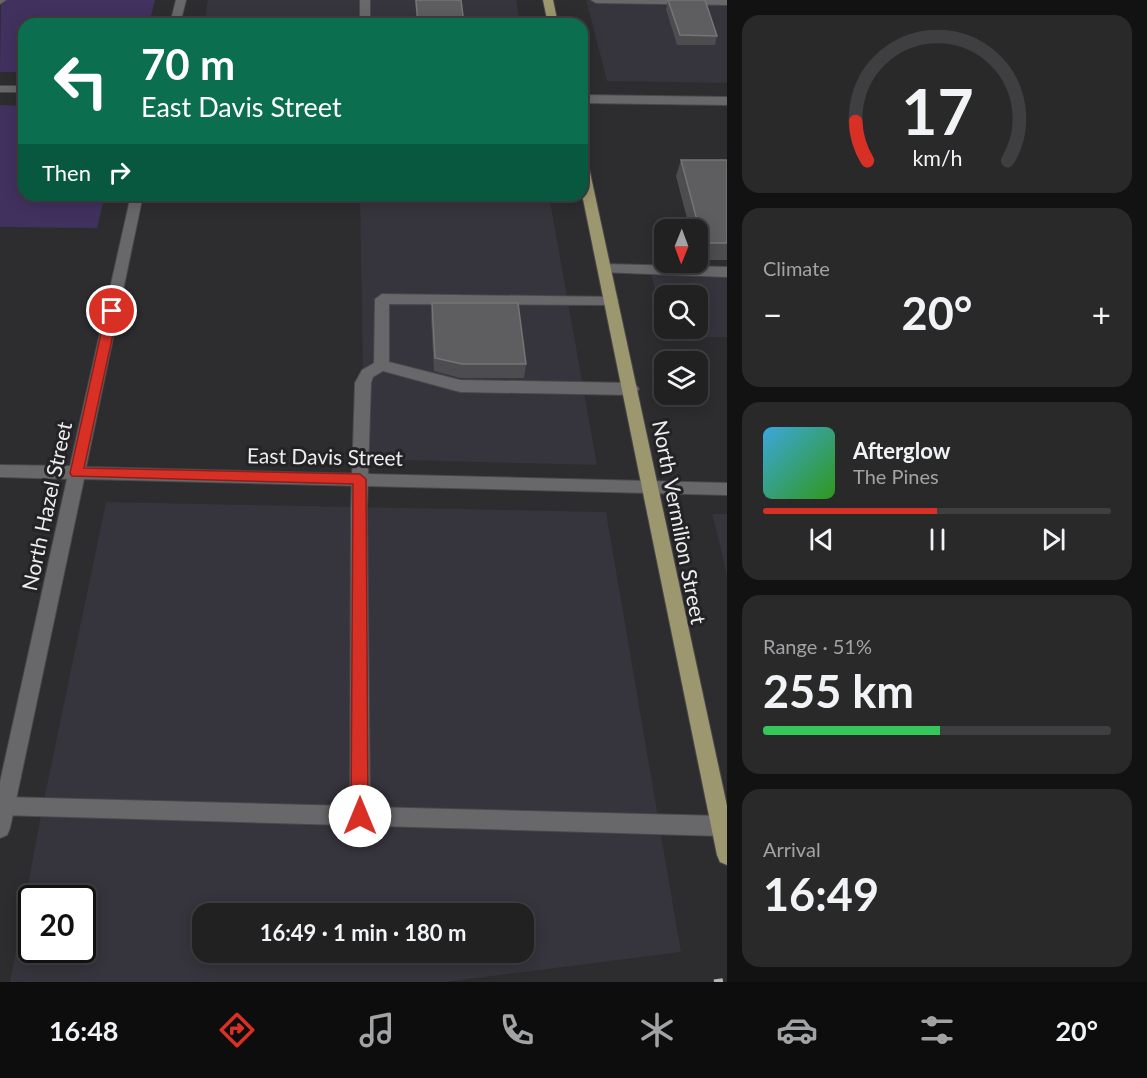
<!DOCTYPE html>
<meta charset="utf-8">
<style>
:root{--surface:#222122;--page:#2a292a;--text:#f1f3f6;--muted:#a2a3a5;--line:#3f3e40;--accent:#d93025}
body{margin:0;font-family:Lato,sans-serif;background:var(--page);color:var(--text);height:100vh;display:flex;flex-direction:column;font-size:22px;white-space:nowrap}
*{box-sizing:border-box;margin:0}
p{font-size:20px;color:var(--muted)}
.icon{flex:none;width:33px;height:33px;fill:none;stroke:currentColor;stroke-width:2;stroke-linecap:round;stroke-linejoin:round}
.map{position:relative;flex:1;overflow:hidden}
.sheet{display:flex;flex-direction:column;gap:15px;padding:15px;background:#131213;width:420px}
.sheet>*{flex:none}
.top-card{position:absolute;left:18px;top:18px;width:570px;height:183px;border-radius:18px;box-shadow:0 3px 15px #0003,0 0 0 2px var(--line);background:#0b6e4f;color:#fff;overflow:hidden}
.needle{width:39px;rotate:181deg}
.controls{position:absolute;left:654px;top:219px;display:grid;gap:12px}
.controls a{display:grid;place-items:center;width:54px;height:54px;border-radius:12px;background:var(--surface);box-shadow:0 3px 15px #0003,0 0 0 2px var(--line);font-size:30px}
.speed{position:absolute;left:18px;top:885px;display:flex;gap:12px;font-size:30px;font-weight:700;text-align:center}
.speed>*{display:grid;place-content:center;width:78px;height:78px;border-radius:50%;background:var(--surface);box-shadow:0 3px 15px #0003,0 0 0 2px var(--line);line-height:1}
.speed .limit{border:3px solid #111;border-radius:9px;background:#fff;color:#111}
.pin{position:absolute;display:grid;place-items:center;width:51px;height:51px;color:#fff;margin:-26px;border:3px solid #fff;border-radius:50%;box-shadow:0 2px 6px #0007}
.me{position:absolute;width:66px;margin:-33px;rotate:0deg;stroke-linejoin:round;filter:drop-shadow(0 0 4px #0008)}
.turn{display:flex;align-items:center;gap:21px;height:126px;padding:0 24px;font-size:27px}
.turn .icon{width:78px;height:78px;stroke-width:2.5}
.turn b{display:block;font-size:42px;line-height:51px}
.then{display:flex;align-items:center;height:57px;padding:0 24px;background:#0003;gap:12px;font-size:22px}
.big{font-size:45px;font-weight:700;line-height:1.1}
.sheet .widget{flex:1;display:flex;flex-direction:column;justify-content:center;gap:9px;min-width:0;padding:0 21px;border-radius:18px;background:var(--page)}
.sheet .dial{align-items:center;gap:0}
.dial svg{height:156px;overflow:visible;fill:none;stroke:var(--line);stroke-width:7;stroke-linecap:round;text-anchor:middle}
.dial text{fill:var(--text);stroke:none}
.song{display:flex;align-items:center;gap:18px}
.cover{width:72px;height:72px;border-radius:9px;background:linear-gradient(135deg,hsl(200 70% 55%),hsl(110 70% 35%))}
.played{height:6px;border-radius:3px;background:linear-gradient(90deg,var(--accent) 50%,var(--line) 50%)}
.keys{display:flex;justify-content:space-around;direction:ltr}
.heat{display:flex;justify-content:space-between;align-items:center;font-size:33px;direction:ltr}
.charge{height:9px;border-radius:4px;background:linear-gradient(90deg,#34c759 51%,var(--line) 0)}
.trip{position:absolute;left:192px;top:903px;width:342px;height:60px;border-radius:18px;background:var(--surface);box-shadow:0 3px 15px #0003,0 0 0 2px var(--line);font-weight:700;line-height:60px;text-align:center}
.dock{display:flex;height:96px;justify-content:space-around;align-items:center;background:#0e0d0e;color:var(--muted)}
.dock .icon{width:42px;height:42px}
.dock .selected{color:var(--accent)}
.dock b{font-size:27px;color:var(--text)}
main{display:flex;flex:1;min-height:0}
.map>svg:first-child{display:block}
.built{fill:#36343c;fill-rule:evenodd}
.green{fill:#41315f}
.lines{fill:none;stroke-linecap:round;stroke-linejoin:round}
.service-casing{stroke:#49484b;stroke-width:2}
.minor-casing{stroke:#49484b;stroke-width:2}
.primary-casing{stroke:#49484b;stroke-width:2}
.service{fill:#68676a;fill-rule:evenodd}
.minor{fill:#68676a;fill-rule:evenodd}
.primary{fill:#9d976f;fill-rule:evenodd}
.rail{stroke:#b6b5b7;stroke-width:5;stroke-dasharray:9 9;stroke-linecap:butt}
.wall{fill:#4d4d4f}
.building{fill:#5e5e60;stroke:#757576;stroke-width:1.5}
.route{fill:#d93025;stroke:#8d1f18;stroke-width:1.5}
.labels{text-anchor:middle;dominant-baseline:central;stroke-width:6;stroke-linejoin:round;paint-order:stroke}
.street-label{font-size:21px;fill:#ededee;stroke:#232225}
</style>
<main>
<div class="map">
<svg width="727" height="982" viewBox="0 0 727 982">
<rect width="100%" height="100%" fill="#2d2c2e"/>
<g class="built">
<path d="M208,0h308l4,24h-316z"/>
<path d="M586,0h141v83l-120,-2z"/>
<path d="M360,195h189l48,270 -237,-6 3,-76z"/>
<path d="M650,270l77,2v65h-60l-2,-8 33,-1v-32h-34v30z"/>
<path d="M106,502l500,10 75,440 -235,30h-436l32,-173zM32,898h50v52h-50zM202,914h322v38h-322z"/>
<path d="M712,514h15v63l-3,-15z"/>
</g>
<g class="green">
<path d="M1,0h154l-6,24h-125v48h-24z"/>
<path d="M0,105l24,1v89h81l-8,33 -97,-1z"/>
</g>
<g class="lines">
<defs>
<g id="service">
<path d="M0,0h6l-6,4z"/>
<rect x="360" y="0" width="10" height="24"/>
<path d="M591,0h136v5l-131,-2z"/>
<path d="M605,264l122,3v10l-127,-5 -2,-3 2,-3z"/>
<path d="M382,294l234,3 2,3 -7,5 -222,-1v58l71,18 171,3 5,2 3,4 -3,4 -5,2 -171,-3 -77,-21 -10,6 -2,6 -4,124 3,300 351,9 6,2v16l-6,2 -721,-21v-16l4,-2 346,9 1,-299 4,-124 7,-13 12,-7 1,-64z"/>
</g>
<g id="minor">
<path d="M176,0h10l-6,24h-10z"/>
<rect x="0" y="86" width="24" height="6"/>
<path d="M582,95l145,2v8l-145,-2z"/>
<path d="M131,195h12l-57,272 641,16v12l-643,-16 -74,349 -3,7 -7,3v-56l67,-303 -67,-2v-12l70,1z"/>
</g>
<g id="primary">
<path d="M543,0h10l5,24h-10z"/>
<path d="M582,159l6,4 139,643v59l-7,-3 -3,-7 -135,-661z"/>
</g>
</defs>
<use href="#service" class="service-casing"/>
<use href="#minor" class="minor-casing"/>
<use href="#primary" class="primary-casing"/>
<use href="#service" class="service"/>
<use href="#minor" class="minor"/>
<use href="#primary" class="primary"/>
<path class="rail" d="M714,982l13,-2"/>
</g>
<g class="wall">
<path d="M415,0h46l3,24h-47z"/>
<path d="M668,0l49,36 -2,9h-38l-11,-36z"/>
<path d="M681,160h46v100h-29v-30h-8l-14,-54z"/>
<path d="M432,303l94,61 -2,14h-64l-26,-7 -3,-54z"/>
</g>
<g class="building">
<path d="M416,0h45l3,24h-46z"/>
<path d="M668,0h37l12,36 -37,-1z"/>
<path d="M681,160h46v83h-24z"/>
<path d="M432,303h86l8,61h-64l-27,-6z"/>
</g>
<path class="route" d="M112,307l6,4 -34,157 276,6 6,5 2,337 -2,6 -6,3 -6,-3 -3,-6 2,-332 -281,-8 -2,-3 36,-162z"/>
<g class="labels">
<g class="street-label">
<text transform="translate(325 456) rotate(1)">East Davis Street</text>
<text transform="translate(46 506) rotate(-78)">North Hazel Street</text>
<text transform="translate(680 522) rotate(79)">North Vermilion Street</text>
</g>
</g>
</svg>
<div class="controls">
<a><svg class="needle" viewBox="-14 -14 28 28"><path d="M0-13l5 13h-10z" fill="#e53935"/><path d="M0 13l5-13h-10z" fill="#a2a3a5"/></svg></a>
<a><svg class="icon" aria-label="search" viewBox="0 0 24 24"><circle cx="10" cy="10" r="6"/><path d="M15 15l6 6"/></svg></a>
<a><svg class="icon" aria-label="layers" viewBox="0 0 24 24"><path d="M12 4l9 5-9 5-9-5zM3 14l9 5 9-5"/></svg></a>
</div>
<div class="speed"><div class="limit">20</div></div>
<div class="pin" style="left:112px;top:311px;background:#d93025"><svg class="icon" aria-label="arrive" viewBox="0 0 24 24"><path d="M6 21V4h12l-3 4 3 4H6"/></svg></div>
<svg class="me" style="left:360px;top:816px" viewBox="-20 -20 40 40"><circle r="19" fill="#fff"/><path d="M0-13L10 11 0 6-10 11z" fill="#d93025"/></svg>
<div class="trip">16:49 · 1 min · 180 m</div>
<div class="top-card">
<div class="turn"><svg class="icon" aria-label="left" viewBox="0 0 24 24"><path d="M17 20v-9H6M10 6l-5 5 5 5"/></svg><div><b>70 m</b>East Davis Street</div></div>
<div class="then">Then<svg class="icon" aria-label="right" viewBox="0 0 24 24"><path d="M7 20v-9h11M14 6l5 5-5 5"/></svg></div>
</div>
</div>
<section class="sheet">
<div class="widget dial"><svg viewBox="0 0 100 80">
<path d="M14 69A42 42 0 1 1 86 69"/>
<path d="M14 69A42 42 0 0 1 8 49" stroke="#d93025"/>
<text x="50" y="56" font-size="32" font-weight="700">17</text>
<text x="50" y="72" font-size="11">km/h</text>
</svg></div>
<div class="widget"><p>Climate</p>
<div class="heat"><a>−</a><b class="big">20°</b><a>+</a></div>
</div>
<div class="widget">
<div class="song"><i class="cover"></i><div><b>Afterglow</b><p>The Pines</p></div></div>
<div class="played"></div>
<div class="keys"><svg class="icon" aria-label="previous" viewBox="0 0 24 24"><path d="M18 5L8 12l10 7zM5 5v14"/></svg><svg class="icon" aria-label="pause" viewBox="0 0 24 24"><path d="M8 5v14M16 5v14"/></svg><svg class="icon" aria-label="next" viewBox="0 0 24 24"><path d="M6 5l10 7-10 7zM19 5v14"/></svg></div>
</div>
<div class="widget"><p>Range · 51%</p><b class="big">255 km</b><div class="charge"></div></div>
<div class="widget"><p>Arrival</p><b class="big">16:49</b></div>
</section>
</main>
<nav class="dock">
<b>16:48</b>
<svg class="icon selected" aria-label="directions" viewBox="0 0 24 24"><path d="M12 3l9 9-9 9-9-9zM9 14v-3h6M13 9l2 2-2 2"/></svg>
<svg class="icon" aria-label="music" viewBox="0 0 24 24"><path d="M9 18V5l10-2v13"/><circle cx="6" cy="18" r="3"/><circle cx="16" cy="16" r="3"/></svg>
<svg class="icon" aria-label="phone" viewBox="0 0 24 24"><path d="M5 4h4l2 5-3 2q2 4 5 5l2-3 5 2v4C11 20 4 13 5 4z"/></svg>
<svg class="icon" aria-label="climate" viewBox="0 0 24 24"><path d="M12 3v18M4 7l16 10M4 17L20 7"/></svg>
<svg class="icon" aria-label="car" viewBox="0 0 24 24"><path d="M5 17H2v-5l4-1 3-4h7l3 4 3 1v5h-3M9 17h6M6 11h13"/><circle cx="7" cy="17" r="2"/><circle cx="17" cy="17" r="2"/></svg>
<svg class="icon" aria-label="filters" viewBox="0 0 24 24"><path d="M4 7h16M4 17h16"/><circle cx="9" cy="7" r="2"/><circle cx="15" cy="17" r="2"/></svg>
<b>20°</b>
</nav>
